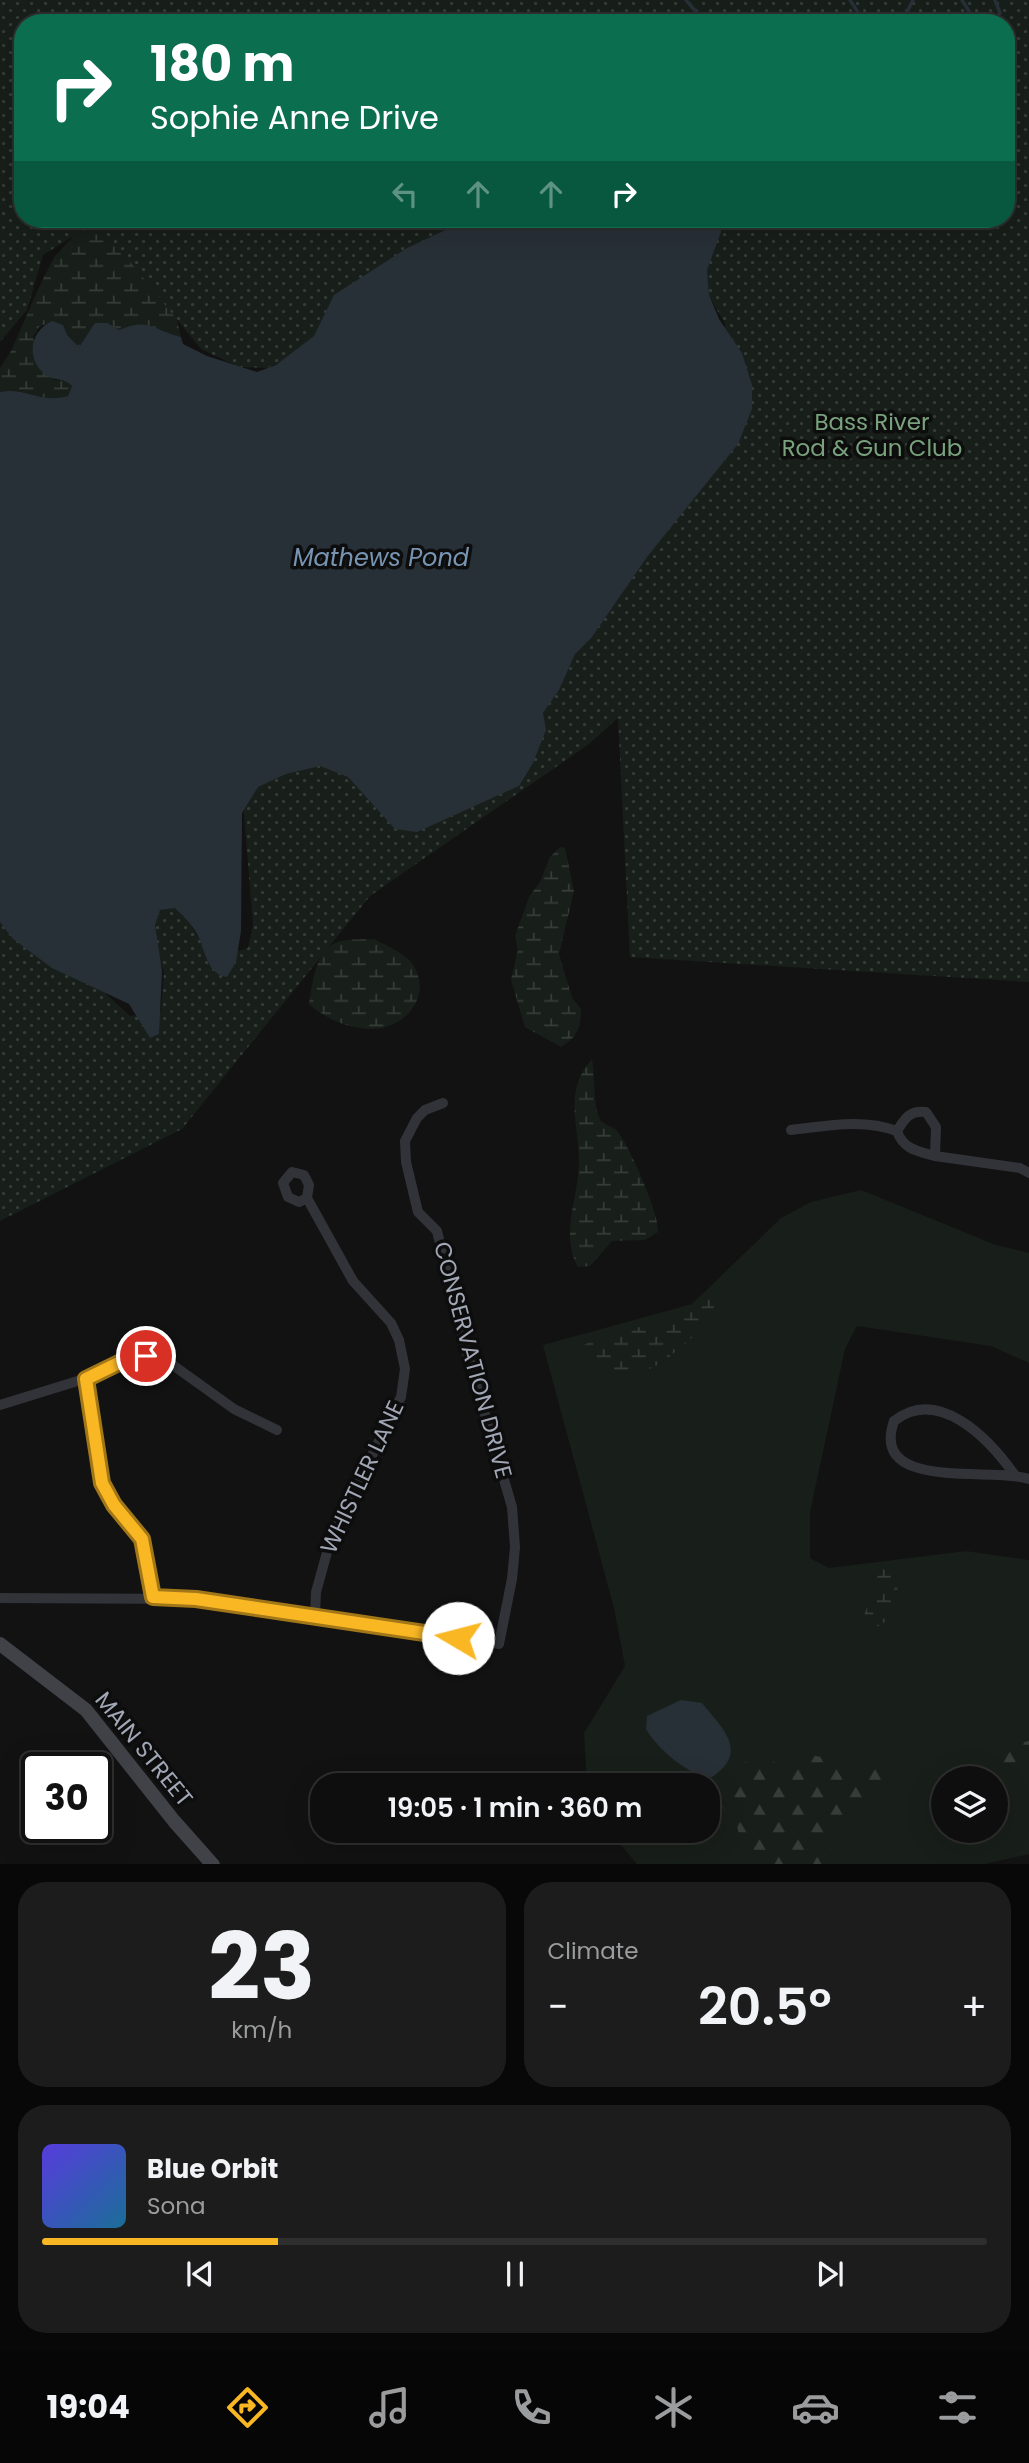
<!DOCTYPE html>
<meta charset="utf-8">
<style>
:root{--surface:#0e0e0e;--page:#1c1c1c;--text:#f1f3f6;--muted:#9b9c9e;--line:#2e2e2e;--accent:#f9b724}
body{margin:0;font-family:Poppins,sans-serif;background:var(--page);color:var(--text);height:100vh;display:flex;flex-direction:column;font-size:26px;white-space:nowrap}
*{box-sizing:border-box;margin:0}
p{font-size:23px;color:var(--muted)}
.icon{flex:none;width:38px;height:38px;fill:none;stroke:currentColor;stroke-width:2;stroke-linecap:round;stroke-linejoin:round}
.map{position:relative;height:1864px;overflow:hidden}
.sheet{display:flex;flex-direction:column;gap:18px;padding:18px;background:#080808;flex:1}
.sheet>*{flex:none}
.banner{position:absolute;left:14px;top:14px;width:1001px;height:214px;border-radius:28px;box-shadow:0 7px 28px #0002,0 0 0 2px var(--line);background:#0b6e4f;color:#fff;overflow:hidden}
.buttons{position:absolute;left:931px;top:1766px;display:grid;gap:14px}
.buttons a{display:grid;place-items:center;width:77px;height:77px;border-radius:50%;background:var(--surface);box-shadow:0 7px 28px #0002,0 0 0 2px var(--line);font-size:35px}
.speed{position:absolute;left:21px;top:1752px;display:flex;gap:14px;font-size:35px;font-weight:700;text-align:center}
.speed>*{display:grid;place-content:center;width:91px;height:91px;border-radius:50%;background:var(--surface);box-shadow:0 7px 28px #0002,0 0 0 2px var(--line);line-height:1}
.speed .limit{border:4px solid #111;border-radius:10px;background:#fff;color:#111}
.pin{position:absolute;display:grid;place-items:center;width:60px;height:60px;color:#fff;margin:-30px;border:4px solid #fff;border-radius:50%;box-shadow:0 2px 7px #0007}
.me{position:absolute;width:77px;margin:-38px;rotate:278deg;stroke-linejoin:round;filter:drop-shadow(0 0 5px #0008)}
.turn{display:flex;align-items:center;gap:24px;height:147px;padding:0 21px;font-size:32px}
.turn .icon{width:91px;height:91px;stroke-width:2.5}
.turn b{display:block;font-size:49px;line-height:60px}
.lanes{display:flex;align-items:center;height:66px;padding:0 21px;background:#0003;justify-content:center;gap:35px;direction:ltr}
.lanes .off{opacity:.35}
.big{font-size:52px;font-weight:600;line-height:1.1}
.sheet .widget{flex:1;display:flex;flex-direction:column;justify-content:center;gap:10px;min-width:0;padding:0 24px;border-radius:28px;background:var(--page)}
.sheet .dial{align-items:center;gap:0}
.dial b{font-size:91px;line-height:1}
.song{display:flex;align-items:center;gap:21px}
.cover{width:84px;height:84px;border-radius:10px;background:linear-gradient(135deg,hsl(250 70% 55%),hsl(200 70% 35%))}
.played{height:7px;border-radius:4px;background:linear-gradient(90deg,var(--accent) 25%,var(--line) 25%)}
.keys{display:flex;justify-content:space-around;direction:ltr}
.heat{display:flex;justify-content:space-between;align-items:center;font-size:38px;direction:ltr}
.sheet .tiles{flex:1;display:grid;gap:18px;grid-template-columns:1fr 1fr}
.widget:last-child{grid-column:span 2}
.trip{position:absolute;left:310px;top:1773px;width:410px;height:70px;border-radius:28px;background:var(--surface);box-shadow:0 7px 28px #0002,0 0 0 2px var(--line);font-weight:600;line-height:70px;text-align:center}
.menu{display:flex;height:112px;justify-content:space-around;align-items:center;background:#060606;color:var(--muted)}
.menu .icon{width:49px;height:49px}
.menu .selected{color:var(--accent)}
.menu b{font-size:32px;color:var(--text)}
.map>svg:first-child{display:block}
.grass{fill:#181e19;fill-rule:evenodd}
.forest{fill:url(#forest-firs)}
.wetland{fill:url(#wetland-marsh)}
.park{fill:url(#park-dots)}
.water{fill:#283037}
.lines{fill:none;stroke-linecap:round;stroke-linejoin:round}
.stream{stroke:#283037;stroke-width:3.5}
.street{stroke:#323338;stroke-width:10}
.secondary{stroke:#404248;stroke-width:14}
.route-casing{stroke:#a27717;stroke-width:18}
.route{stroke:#f9b724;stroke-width:12}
.labels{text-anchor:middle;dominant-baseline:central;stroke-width:7;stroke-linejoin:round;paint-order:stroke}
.park-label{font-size:23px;fill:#78a17c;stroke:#0d0d0e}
.street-label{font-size:23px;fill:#a2a7b5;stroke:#0d0d0e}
.water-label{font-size:24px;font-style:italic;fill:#7795b2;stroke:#0d0d0e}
</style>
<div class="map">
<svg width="1029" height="1865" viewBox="0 0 1029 1865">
<defs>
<pattern id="forest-firs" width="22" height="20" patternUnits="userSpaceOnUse" patternTransform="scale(1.75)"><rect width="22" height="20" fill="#181e19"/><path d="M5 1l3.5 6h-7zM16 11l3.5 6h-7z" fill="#363c38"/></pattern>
<pattern id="wetland-marsh" width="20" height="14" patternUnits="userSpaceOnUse" patternTransform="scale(1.75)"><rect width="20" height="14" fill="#181e19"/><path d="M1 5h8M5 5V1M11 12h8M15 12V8" fill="none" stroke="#363c38"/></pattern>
<pattern id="park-dots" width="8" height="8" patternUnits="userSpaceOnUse" patternTransform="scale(1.75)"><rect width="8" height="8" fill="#181e19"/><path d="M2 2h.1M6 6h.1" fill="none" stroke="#363c38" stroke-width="1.8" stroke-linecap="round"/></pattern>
</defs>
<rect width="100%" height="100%" fill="#121213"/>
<path class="grass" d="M861,1190l135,55 33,8v110l-38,-17 -134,-20 -12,23 -35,163v46l19,10 137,-17 63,9v294l-48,11 -344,-1 -28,-33 98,-1v-45h-120l-3,-52 41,-67 -11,-58 -71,-263 149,-41 89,-86 30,-16zM943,1778h53v52h-53z"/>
<g class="forest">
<path d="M1029,1741v19l-43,7 -4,-1 -3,-6 7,-11z"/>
<path d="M762,1753l19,14 24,-13 54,10 32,-1 4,3v9c-34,35 -61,32 -66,89h-83l-9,-38 -18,-23c4,-18 24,-46 43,-50z"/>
</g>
<g class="wetland">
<path d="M86,223l13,1 76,88 6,25c-27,-7 -33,-19 -62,-7l-11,-7 -19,9 -10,15 -27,-26 -13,6 -6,10 21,43 14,1 4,5 -4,11c-28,6 -42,-10 -68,-5v-24l11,-17 30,-68 14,-27z"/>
<path d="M560,847l5,1 9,43 -15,63 13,44 9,11c0,18 -4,29 -20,38l-36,-20 -14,-47 7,-31 -3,-13 14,-39 11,-15 10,-25z"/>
<path d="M374,939c13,7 33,15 40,27 18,31 -9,62 -41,63 -24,0 -47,-10 -64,-25 3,-18 6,-52 26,-61 10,-5 28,-3 39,-4z"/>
<path d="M592,1059c3,17 1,47 8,60 3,6 12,7 17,12 12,13 43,85 41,101l-13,8 -33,1 -22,25 -12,1c-18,-31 0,-70 1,-103 1,-38 -17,-72 13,-105z"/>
<path d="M713,1293l4,3c-4,25 -24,42 -42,56 -31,26 -69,39 -91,-7l12,-6 87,-24 11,-5z"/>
<path d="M881,1566l21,4 1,4 -17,47 -11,7 -8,-1 -3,-11z"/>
</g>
<path class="park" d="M0,0h1029v982l-399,-25 -12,-239 -29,26 -219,152 -188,233 -182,92v-304l78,51 52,48 31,-5 3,-39 -8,-22 -32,-48 57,3 17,33 23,18 27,-8 5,-23 -10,-123 32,-42 279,-69 170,-309 1,-59 -28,-46v-58h309v-196h-983v196h453l-30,24 -80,31 -42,53 -35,32 -22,9 -28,-1 -38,-18 -70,-86 -33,-33 -13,-1 -42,26 -16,55 -27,32z"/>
<g class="water">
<path d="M469,219h252v13l-14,38 2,25 10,24 23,34 10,32v24l-14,35 -91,113 -55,80 -17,17 -16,36 -16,23 3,17 -13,33 -14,23 -102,46 -22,-3 -47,-52 -28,-11 -34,8 -28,13 -16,26 -1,118 -5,31 -9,15c-20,-2 -22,-28 -30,-43 -5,-10 -14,-18 -22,-26l-15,2 -5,15 7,46 -3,63 -9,4 -21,-34 -77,-36 -39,-29 -13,-17v-530c26,-5 40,12 68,4l4,-10c-7,-8 -17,-5 -26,-11 -21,-16 -16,-44 6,-54l11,4 4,10 12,12 16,-24h13l11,7c30,-13 34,0 62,7l2,7 24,12 50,16 19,-7 38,-29 20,-41 73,-47z"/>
<path d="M681,1700l21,3c20,25 48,49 10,74 -23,0 -55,-29 -66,-48l1,-13z"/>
</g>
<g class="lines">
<g class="stream">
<path d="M686,0l12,14 22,9"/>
<path d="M850,0l15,23"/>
<path d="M962,0l14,22 8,1"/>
<path d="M881,23l25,-9 7,-14"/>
<path d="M993,23l7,-10 -5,-13"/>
</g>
<g class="street">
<path d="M791,1130c36,-4 71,-12 106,1 6,18 20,20 38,25l1,-29 -10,-15c-16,-2 -21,6 -29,19"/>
<path d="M935,1156l85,12 9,5"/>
<path d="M307,1198l-8,4 -11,-5 -5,-14 9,-11 12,3 5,10 -2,13 46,83 38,42 8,17 6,29 -4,28 -70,141 -15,54 -1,24"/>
<path d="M85,1379l17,104 12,22 28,34 11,58"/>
<path d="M0,1405l97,-30 34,-18 15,-1 24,7 64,46 43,21"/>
<path d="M1014,1474c-25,-35 -75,-88 -120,-53 -25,72 100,45 135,58"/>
<path d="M0,1598l196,1 303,45 13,-65 3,-32 -3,-40 -49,-168 -26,-108 -19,-19 -12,-50 -1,-21 12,-23 8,-8 18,-7"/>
</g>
<path class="secondary" d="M0,1644l86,66 88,111 39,44"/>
</g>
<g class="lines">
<defs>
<path id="route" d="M146,1356l-15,1 -45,22 16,104 12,22 28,34 11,58 43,2 262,39"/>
</defs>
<use href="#route" class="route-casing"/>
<use href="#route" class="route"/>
</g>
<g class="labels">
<g class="park-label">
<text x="872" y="422">Bass River<tspan x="872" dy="26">Rod &amp; Gun Club</tspan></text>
</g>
<g class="street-label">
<text transform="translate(473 1360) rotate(75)">CONSERVATION DRIVE</text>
<text transform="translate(362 1477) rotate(-65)">WHISTLER LANE</text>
<text transform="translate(144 1749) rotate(51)">MAIN STREET</text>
</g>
<g class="water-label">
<text x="381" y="557">Mathews Pond</text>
</g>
</g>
</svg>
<div class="buttons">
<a><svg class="icon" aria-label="layers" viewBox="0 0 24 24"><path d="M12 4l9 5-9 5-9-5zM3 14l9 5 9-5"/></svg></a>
</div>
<div class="speed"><div class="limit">30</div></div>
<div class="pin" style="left:146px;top:1356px;background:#d93025"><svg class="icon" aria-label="arrive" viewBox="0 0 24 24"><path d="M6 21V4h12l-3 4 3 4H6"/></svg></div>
<svg class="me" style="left:458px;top:1638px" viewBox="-20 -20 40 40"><circle r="19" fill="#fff"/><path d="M0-13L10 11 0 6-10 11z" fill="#f9b724"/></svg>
<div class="trip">19:05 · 1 min · 360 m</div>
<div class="banner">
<div class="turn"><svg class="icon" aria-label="right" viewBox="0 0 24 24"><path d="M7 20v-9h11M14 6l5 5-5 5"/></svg><div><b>180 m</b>Sophie Anne Drive</div></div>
<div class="lanes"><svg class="icon off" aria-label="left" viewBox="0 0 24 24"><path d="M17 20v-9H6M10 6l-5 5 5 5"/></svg><svg class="icon off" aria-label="ahead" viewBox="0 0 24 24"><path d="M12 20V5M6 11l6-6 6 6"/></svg><svg class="icon off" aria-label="ahead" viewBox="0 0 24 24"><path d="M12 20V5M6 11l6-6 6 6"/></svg><svg class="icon" aria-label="right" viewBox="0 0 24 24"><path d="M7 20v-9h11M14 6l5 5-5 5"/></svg></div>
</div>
</div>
<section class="sheet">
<div class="tiles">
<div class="widget dial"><b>23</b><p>km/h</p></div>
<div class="widget"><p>Climate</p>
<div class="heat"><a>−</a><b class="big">20.5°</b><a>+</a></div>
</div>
<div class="widget">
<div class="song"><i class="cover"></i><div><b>Blue Orbit</b><p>Sona</p></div></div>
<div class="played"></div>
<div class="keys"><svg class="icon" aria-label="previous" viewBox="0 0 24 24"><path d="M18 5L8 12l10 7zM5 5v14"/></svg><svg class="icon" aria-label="pause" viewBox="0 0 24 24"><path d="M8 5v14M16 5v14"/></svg><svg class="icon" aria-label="next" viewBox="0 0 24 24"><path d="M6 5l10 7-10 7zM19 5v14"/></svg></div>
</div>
</div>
</section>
<nav class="menu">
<b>19:04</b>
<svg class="icon selected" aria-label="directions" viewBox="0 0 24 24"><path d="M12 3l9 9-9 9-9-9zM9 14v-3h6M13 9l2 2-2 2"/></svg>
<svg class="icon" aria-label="music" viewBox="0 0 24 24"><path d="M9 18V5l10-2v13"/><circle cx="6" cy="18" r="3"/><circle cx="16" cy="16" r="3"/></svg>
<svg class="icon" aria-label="phone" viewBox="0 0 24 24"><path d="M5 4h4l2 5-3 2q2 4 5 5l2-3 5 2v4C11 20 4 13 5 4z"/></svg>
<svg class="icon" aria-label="climate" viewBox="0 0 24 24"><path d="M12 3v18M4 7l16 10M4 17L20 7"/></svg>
<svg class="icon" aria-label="car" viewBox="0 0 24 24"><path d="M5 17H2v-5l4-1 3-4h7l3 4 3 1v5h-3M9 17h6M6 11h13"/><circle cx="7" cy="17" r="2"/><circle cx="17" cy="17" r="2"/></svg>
<svg class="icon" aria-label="filters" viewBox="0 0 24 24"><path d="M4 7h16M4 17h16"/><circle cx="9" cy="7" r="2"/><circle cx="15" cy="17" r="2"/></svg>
</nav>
